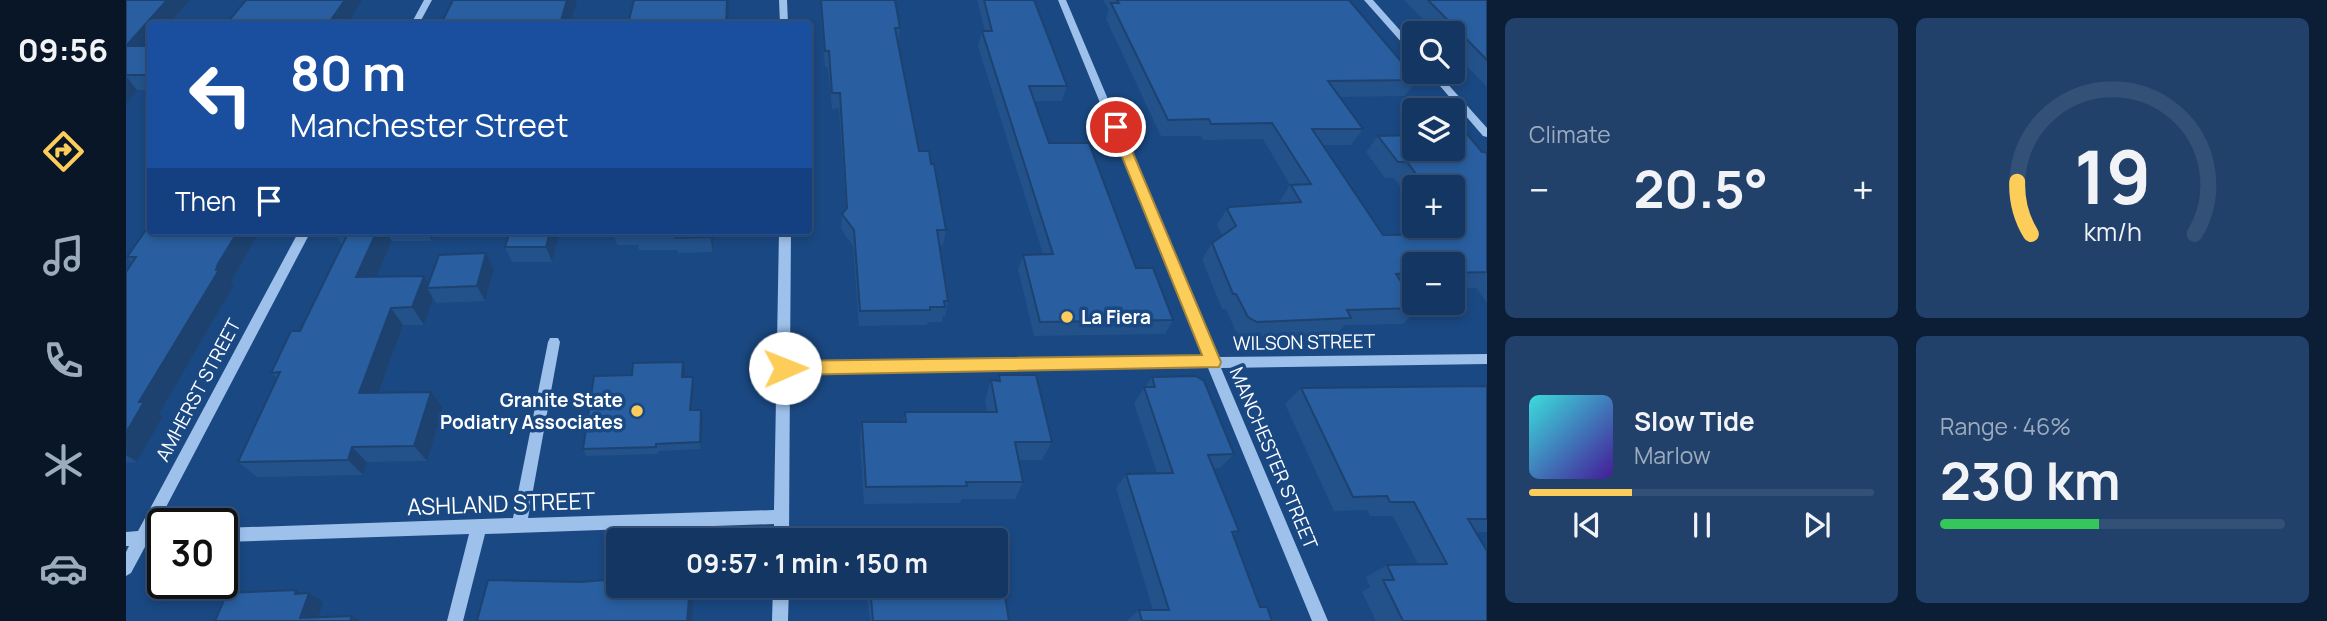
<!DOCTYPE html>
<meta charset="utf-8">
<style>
:root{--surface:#143662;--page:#21416b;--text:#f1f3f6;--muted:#9dabbe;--line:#335077;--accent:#fdcd5a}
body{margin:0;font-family:Manrope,sans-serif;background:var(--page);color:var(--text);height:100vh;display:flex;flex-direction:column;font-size:26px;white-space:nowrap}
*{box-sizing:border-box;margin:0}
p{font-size:23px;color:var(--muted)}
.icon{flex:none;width:38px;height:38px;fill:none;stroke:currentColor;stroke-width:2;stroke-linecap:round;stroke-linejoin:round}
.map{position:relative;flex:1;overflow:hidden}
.side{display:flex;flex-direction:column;gap:18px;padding:18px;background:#0b1e36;width:840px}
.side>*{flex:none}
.guide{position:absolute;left:21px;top:21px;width:665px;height:214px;border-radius:7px;box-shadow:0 4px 10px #0003,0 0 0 2px var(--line);background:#1a4fa0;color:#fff;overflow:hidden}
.tools{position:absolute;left:1276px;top:21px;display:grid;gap:14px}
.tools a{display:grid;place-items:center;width:63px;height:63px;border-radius:7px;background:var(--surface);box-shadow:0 4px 10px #0003,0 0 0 2px var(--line);font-size:35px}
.speed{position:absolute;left:21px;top:508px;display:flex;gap:14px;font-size:35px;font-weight:700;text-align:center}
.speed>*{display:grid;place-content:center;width:91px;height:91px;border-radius:50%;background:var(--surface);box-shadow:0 4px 10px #0003,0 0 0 2px var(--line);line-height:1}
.speed .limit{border:4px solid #111;border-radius:10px;background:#fff;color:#111}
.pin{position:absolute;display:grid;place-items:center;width:60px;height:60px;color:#fff;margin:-30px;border:4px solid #fff;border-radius:50%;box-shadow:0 2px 7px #0007}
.me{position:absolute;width:77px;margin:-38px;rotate:89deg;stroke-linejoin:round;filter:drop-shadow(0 0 5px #0008)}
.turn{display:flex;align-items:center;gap:24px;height:147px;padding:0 28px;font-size:32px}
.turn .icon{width:91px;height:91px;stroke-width:2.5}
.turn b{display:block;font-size:49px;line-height:60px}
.then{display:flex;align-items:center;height:66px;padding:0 28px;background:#0003;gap:14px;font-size:26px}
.big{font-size:52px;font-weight:700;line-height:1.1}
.side .tile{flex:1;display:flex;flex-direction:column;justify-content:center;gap:10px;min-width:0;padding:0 24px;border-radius:10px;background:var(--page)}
.side .dial{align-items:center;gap:0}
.dial svg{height:182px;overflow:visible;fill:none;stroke:var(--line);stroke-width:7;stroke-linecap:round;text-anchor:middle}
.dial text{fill:var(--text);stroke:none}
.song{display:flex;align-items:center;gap:21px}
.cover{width:84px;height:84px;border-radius:10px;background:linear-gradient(135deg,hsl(180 70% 55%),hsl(260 70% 35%))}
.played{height:7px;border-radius:4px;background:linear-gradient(90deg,var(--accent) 30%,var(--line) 30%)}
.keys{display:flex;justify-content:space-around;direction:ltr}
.heat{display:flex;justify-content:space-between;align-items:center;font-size:38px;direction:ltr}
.charge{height:10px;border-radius:5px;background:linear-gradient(90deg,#34c759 46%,var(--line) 0)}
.side .tiles{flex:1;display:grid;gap:18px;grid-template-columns:repeat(2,1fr)}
.trip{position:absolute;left:480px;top:528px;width:402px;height:70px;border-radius:7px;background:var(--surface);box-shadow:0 4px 10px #0003,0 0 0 2px var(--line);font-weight:700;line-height:70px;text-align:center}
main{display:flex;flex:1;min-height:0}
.tab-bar{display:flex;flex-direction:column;width:126px;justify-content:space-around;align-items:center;background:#081627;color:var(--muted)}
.tab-bar .icon{width:49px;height:49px}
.tab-bar .selected{color:var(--accent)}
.tab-bar b{font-size:32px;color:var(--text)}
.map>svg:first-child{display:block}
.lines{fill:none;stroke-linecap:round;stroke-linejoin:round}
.minor{fill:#9ec1eb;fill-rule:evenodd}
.wall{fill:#23528a}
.shaded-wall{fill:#1d4270}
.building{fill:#295fa0;stroke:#1d4270;stroke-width:2}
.route{fill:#fdcd5a;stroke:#a4853a;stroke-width:2}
.poi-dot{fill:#fdcd5a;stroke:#1a4882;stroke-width:2.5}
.labels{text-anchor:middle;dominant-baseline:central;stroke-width:7;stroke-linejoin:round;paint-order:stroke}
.poi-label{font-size:19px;font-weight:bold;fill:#fff;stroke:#1a4882;text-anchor:start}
.street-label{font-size:19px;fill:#fff;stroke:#1a4882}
.near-street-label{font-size:23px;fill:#fff;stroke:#1a4882}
</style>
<main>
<nav class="tab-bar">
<b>09:56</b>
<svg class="icon selected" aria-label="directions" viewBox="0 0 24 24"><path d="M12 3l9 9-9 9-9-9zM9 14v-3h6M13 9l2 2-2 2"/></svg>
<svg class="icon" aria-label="music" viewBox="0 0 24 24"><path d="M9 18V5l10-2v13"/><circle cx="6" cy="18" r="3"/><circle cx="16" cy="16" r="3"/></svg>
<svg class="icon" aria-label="phone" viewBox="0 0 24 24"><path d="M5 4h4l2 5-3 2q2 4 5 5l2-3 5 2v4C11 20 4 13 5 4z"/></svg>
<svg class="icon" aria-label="climate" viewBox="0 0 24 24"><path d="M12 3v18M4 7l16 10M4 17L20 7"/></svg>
<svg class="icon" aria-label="car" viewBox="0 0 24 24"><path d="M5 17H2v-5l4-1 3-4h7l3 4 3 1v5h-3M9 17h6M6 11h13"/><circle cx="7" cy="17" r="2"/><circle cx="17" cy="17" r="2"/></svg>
</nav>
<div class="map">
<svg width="1361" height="621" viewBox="0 0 1361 621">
<rect width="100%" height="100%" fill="#1a4882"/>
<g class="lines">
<g class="minor">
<path d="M298,0h8l-13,24h-8z"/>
<path d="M653,0h8l1,24h-8z"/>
<path d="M932,0h8l151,357 270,-3v10l-266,4 107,253h-16l-104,-253 -418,5 -1,168h-16l1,-17 -289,10 -22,87h-16l22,-87 -247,8v-14l291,-10 35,-176 2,-4h8l2,4 -32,176 246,-8 5,-279h12l-1,132 414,-6z"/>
<path d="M1238,0h9l41,46v8l-3,-1z"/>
<path d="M1302,72h9l50,56v9l-4,-1z"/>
<path d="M173,231h12l-157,299h9v14l-17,1 -15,28 -5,3v-24l3,-6h-3v-14l12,-1z"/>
<path d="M647,586h16l-1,35h-16z"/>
</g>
</g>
<g class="wall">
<path d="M0,0h64l-21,24h-19v66h-13l-11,14z"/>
<path d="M694,0h75l5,28 -2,16 21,107 27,79 -3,15h-3l8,56 -3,15h-2l-1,6h-14l-1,3 -68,1 -6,-80 -12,-17 1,-15 4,-4 -7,-102 -7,1 -4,-42h-3z"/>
<path d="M851,0h57l33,86 -5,15h-27l14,42 124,177 -8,14 -131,2 -16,-67 5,-14 20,-1 -65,-208 4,-15h3z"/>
<path d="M977,0h246l68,80 -12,16 -66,1 24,32 -12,16h-28l60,90 51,-1 -6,-8h24v-39h-38v19l-20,-28h-9l-19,-26 12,-16 104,16 5,2v149l-11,-15h-24v-24h-38v25h-8l13,19 -16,16 -58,1 -8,8 -92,4 -9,-5 -10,-23h-4l-20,-50 10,-16 10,-8 -5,-10 10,-16 54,-6 -1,-2 10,-16 -27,-46 -60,1 -2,-4h-40l-55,-117 3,-9z"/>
<path d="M1278,0h83v87l-35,-36v-18h-16z"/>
<path d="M24,231h110l-28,49 -1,3 3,2 -75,129 4,2 -26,46 -11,1v-191l6,-9 -5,-6z"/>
<path d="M207,231h103l-4,10h-40l-15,36 51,6 58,-30 8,16 -9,32 -49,2 -3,-5 -9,27h-21l-24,68 64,15 -16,53 -60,1 -4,13 -106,2 -19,-15 40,-83 -7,-6 29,-42 42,-86z"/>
<path d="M434,231l-8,31h-40l-7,-15z"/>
<path d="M487,231h101l-1,21 -35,1v-3h-39l-1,-5h-21z"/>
<path d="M559,369l-1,8h9l1,7 -2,26h9l2,7 -2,32 -42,2 -1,3 -72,2 -3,-7 49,-74z"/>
<path d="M873,375l53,67 -10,18h-23l4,22 -8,17h-53l-2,4 -96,1 -4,-64 2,-18h41l2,-10h82l-2,-12 6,-20 7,1z"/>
<path d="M1026,377l82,77 -14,14h-7l26,63 -6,5 27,71 12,14h-145l12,-11h14l-37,-122 10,-14 31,-1 -23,-70z"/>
<path d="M1361,386v146h-11l11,89h-111l-14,-29 8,-5 -4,-10 21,-12 31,-1 -25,-48h-23l-3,-6 -33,1 -49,-107 16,-16z"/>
<path d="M743,586h88l1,11 51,24h-139l-3,-25z"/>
</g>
<g class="shaded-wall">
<path d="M41,0h23l-21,24h-19v22h-24z"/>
<path d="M219,0h17l-15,24h-19z"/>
<path d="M441,0h10l-7,24h-10z"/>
<path d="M601,0h1l1,5 -1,19h-2z"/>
<path d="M0,76l11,14 -11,14z"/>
<path d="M112,231h22l-28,49 -1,3 3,2 -75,129 4,2 -26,46 -11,-7v-22l13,-31z"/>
<path d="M251,231h9l6,10 -23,54 -13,-18z"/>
<path d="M301,231h9l-4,10z"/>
<path d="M424,231h10l-8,31 -6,-15z"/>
<path d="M585,231h3l-1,21 -3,-15z"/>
<path d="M360,253l8,16 -9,32 -8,-15z"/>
<path d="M298,276l7,12h-4l6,10 -9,27 -12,-18z"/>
<path d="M265,308l12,17 -30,84 -14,-16z"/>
<path d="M557,362l2,7 -1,15 -2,-7z"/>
<path d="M567,377l1,7 -3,34 -1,-8z"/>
<path d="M305,392l12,16 -16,53 -13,-15z"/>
<path d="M575,410l2,7 -2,32 -1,-7z"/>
<path d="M226,447l15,15 -4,13 -15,-15z"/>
<path d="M564,586h4l-2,35h-5z"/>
<path d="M170,590l11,8 2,-5 14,9 -6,19 -17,-3 -5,-24z"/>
<path d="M226,616l8,5h-10z"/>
</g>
<g class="building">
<path d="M0,0h41l-41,46h24v29h-24z"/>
<path d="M120,0h99l-17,24h-102z"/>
<path d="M327,0h114l-7,24h-119z"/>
<path d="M508,0h93l-1,24h-98z"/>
<path d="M695,0h74l5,28h-5l24,123h10l2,13h3l12,66h-9l11,71h-4l1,6h-15v3l-70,1 -6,-81 -12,-16 5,-6 -7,-115h-8l-3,-42h-4z"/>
<path d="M858,0h50l33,86h-38l20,57h40l47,125h17l20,52 -133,2 -17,-67 30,-1 -71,-223h10z"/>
<path d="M991,0h232l68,80 -89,1 35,48h-51l71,106 78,-1 -9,-12v-35h-26l-19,-25h-9l-20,-26 36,-1v14h38v-14l15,-1 15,18h3l2,2v118l-35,1v-9h-38v9l-18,1 23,34 -72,2 4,8 -94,4 -9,-5 -12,-23h-3l-21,-51 24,-17 -9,-17 3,-2 71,-5 -10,-17 20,-1 -39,-61 -61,1 -2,-5 -41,1 -57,-117h8z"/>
<path d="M1302,0h59v60z"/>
<path d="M24,224v7h88l-20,33 -2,6h3l-80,132h5l-18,31v-161l10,-15h-9z"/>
<path d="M223,231h28l-21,46 68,-1 -12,31 -21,1 -32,85 72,-1 -17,54 -62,1 -4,13 -110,2 42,-90 -9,1 20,-42h9z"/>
<path d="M384,231h40l-4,16h-41z"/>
<path d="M510,231h75l-1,6 -35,1 1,-4 -40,1z"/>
<path d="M360,253l-9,33 -50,2 12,-33z"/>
<path d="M557,362l-1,15h11l-3,33h11l-1,32 -44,2v3l-73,2 11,-73 38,-1 1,-12z"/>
<path d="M873,375h37l16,67h-37l8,40h-57l1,4 -101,1 -4,-65h44l-1,-10h92l-6,-32 9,1z"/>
<path d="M1070,376l8,5 30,73 -26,1 31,76 -7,1 28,75h7l5,14h-130l-3,-11h30l-43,-136 47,-1 -29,-86h11l-3,-10z"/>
<path d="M1361,386v133h-19l19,32v70h-84l-20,-41h11l-7,-15 60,-1 -33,-62h-24l-3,-6 -34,1 -52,-109z"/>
<path d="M492,579v7h72l-3,35h-210l11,-41 92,2z"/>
<path d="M744,586h87l1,11h47l4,24h-136z"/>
<path d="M170,590l-1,4 14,-1 -9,25 52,-2 -2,5h-135l12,-28z"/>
</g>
<path class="route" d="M990,123l6,4 99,235 -2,5 -434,8 -6,-2 -3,-5 3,-5 6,-2 417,-6 -92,-228z"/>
<g class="poi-dot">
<circle cx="941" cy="317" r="7"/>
<circle cx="511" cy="411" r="7"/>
</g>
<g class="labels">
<g class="poi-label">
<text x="955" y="317">La Fiera</text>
<text x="497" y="400" text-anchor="end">Granite State<tspan x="497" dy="22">Podiatry Associates</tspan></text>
</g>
<g class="street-label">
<text transform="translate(1178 342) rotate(-1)">WILSON STREET</text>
<text transform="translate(72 390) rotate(-62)">AMHERST STREET</text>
<text transform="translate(1148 458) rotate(67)">MANCHESTER STREET</text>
</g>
<g class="near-street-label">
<text transform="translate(375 503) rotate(-2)">ASHLAND STREET</text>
</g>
</g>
</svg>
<div class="tools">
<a><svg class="icon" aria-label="search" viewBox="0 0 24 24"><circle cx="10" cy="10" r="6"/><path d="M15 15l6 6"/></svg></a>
<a><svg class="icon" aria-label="layers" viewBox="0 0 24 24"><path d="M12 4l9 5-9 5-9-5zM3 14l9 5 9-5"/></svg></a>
<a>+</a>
<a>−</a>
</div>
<div class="speed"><div class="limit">30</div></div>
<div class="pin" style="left:990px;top:127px;background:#d93025"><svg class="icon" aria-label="arrive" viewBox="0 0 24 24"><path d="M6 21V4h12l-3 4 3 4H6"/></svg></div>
<svg class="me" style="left:659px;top:368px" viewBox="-20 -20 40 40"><circle r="19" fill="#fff"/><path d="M0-13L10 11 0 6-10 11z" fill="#fdcd5a"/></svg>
<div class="trip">09:57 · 1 min · 150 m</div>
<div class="guide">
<div class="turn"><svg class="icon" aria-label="left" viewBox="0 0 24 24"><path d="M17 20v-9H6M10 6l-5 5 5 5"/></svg><div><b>80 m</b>Manchester Street</div></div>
<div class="then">Then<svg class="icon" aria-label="arrive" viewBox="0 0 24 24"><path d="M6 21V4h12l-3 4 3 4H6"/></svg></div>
</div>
</div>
<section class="side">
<div class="tiles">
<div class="tile"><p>Climate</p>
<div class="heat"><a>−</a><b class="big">20.5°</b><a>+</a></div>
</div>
<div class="tile dial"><svg viewBox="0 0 100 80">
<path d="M14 69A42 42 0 1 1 86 69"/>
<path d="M14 69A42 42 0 0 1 8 46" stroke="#fdcd5a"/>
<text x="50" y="56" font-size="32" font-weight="700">19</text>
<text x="50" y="72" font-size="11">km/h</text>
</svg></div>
<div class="tile">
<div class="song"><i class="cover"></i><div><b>Slow Tide</b><p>Marlow</p></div></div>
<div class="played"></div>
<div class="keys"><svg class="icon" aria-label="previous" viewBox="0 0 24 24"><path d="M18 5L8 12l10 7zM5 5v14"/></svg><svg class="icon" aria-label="pause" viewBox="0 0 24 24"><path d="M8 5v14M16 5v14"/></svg><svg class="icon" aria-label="next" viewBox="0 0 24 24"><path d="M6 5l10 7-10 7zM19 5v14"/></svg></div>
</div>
<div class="tile"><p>Range · 46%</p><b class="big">230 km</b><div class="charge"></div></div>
</div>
</section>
</main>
